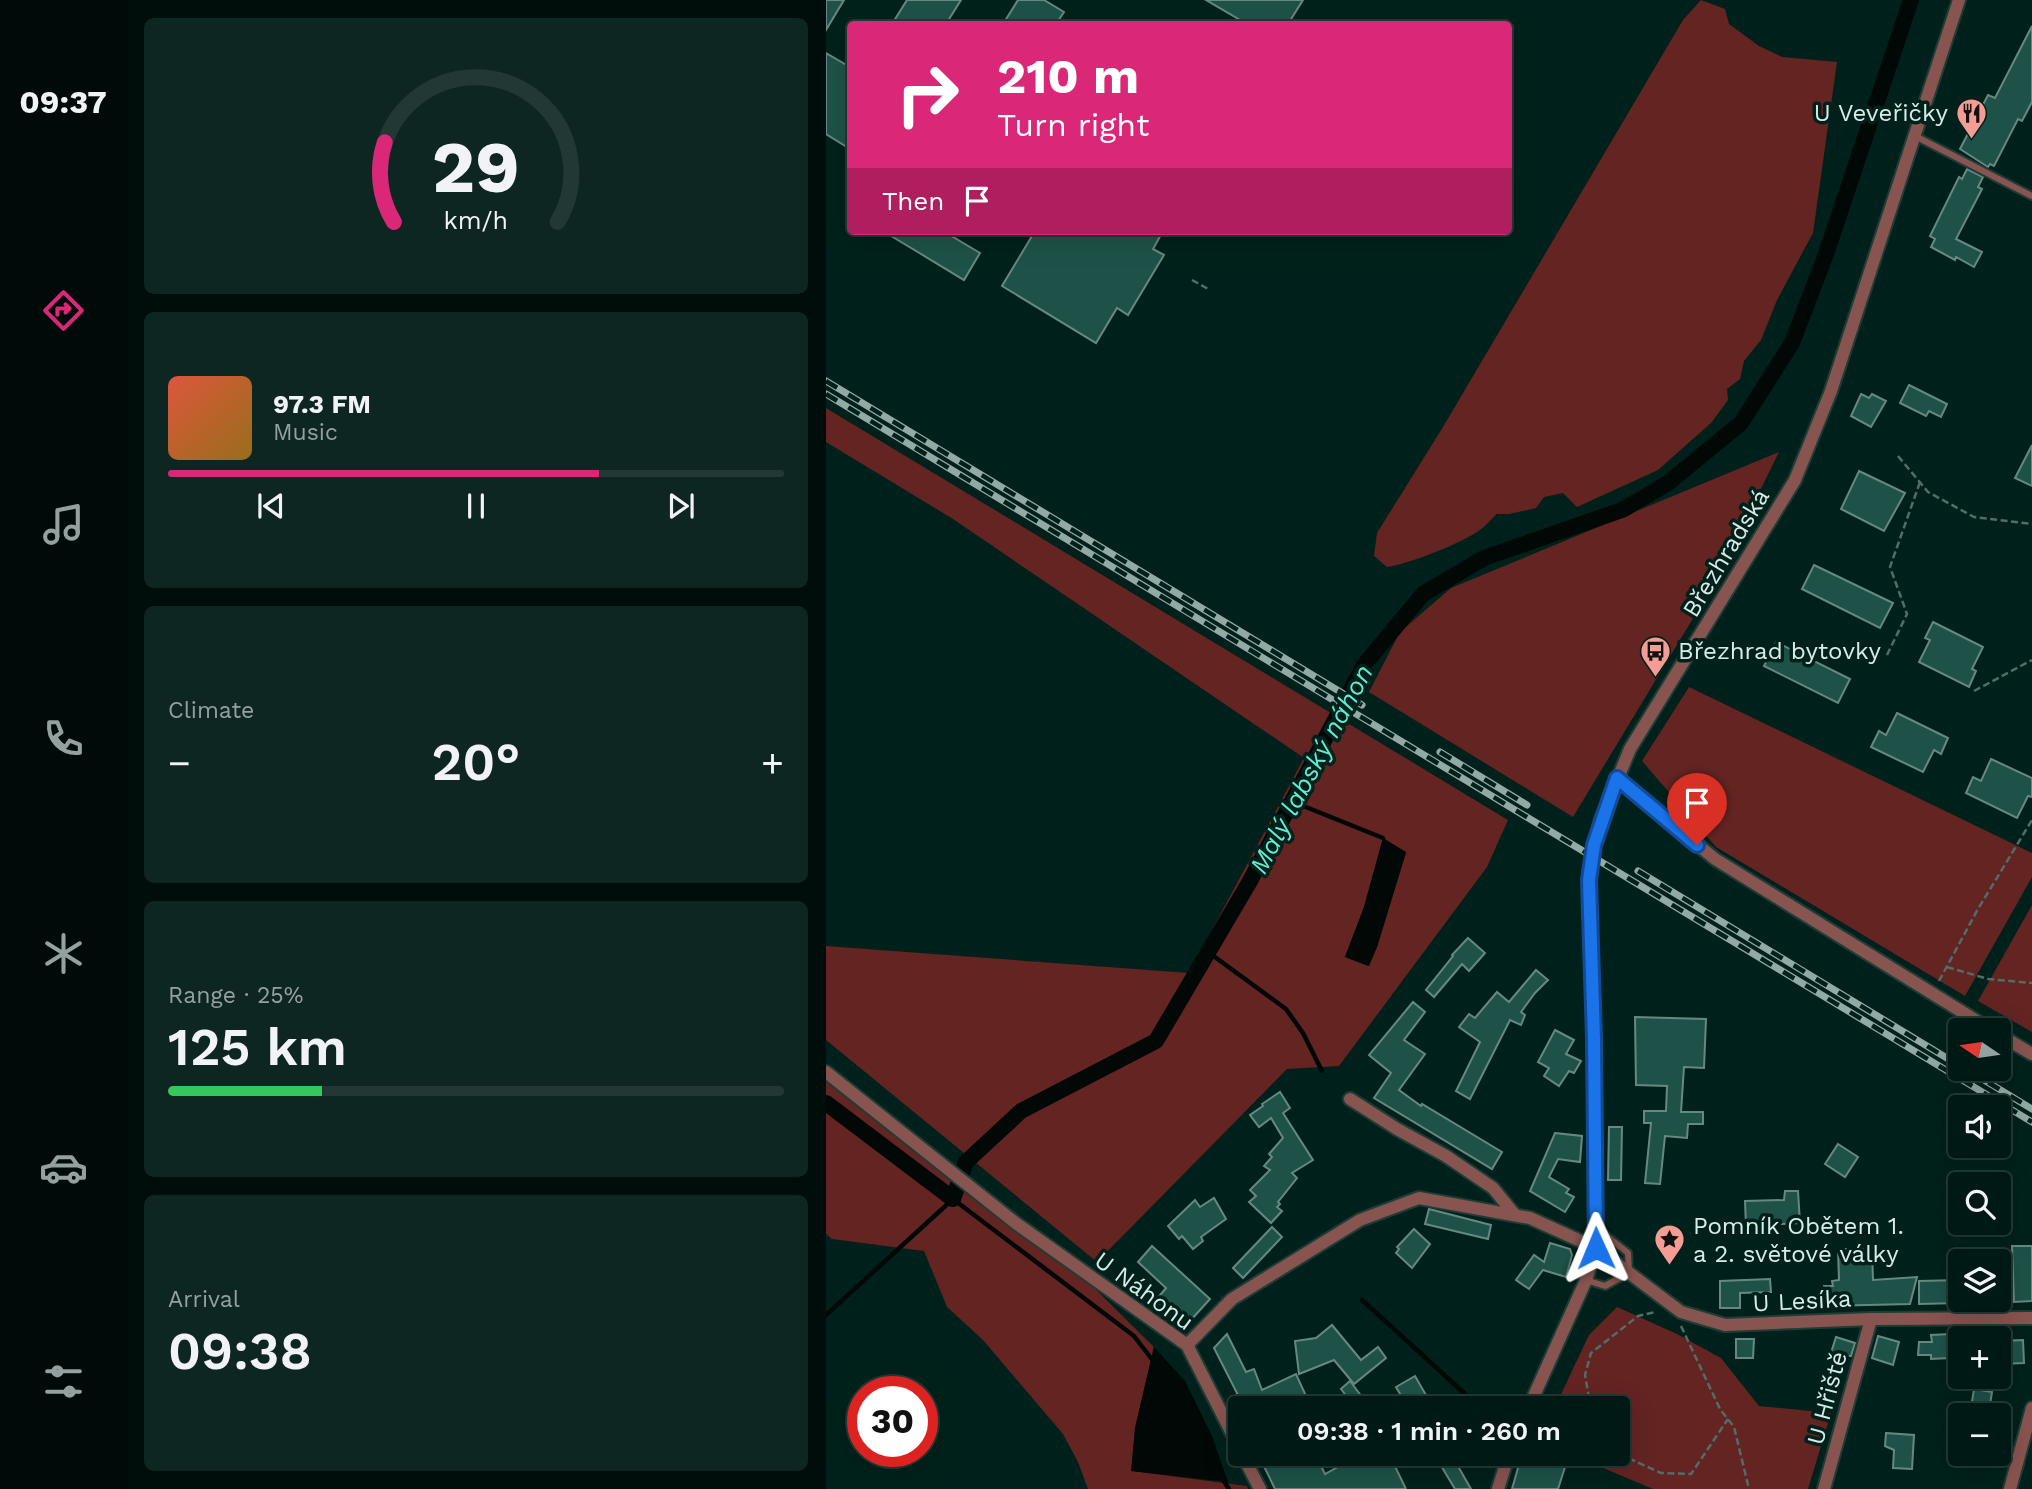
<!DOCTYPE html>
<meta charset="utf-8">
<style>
:root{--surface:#001914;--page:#0e2622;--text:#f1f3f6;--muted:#95a0a0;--line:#223834;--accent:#db2777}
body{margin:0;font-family:"Work Sans",sans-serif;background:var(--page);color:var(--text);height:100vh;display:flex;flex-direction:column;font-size:26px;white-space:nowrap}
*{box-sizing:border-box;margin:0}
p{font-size:23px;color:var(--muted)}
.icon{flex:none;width:38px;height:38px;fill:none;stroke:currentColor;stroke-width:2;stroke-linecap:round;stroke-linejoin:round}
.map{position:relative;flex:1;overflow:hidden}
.side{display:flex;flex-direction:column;gap:18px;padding:18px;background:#000e0b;width:700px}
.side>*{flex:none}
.banner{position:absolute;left:21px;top:21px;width:665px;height:214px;border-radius:7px;box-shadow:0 7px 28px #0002,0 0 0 2px var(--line);background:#db2777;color:#fff;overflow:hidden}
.needle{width:46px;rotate:283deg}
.buttons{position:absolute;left:1122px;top:1018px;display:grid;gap:14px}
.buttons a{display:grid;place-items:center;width:63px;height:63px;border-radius:7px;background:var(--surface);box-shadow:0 7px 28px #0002,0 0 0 2px var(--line);font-size:35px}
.speed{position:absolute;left:21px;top:1376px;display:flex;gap:14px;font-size:35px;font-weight:700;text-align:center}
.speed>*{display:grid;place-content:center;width:91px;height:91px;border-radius:50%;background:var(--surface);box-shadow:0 7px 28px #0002,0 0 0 2px var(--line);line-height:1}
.speed .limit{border:10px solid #d22;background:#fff;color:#111}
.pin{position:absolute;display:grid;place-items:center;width:60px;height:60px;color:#fff;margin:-72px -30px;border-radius:50% 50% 50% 0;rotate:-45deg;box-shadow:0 0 7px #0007}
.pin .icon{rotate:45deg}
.me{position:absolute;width:77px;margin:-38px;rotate:359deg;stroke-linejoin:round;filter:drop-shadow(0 0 5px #0008)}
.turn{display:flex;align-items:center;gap:24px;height:147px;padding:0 35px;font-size:32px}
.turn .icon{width:91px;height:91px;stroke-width:2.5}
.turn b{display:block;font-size:49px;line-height:60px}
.then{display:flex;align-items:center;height:66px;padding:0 35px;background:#0003;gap:14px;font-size:26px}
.big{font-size:52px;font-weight:600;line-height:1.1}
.side .tile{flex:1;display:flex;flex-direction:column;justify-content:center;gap:10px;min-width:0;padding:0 24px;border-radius:10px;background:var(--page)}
.side .dial{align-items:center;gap:0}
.dial svg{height:182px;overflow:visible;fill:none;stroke:var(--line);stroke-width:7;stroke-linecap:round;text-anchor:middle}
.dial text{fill:var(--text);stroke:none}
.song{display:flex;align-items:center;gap:21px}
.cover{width:84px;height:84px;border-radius:10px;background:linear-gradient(135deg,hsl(10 70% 55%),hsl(40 70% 35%))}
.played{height:7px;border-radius:4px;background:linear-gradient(90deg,var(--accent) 70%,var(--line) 70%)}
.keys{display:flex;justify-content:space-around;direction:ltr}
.heat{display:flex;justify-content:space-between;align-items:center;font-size:38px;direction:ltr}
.charge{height:10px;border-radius:5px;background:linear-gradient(90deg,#34c759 25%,var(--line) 0)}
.trip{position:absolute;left:402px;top:1396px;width:402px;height:70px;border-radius:7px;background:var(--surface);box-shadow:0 7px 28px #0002,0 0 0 2px var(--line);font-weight:600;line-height:70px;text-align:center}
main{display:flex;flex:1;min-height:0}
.tab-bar{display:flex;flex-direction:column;width:126px;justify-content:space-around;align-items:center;background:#000a08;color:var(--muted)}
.tab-bar .icon{width:49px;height:49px}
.tab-bar .on{color:var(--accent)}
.tab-bar b{font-size:32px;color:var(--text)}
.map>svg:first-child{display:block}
.green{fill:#632422;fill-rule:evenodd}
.water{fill:#010806}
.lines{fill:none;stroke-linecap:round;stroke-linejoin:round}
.stream{stroke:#010806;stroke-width:4.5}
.canal{stroke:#010806;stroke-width:16}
.building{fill:#1e5248;stroke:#658981;stroke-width:2}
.lane-casing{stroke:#1e3d37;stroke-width:10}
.street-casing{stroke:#1e3d37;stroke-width:16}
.path{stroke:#526d68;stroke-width:2.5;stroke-dasharray:7 3.5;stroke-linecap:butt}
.lane{stroke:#885450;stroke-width:6}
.street{stroke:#885450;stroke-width:12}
.rail-casing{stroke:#92a9a4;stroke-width:7}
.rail{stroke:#00211b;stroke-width:4.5;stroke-dasharray:13;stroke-linecap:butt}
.route-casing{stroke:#114b97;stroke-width:18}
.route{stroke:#1a73e8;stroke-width:12}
.labels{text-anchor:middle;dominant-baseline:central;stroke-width:7;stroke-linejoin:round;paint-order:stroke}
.poi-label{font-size:24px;fill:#d8ebe6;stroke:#00211b;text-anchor:start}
.street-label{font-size:24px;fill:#d8ebe6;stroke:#00211b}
.water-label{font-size:26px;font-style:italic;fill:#62edd3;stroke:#00211b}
</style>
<main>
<nav class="tab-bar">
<b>09:37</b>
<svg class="icon on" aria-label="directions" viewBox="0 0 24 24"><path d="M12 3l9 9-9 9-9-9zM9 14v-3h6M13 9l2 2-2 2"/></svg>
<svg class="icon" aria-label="music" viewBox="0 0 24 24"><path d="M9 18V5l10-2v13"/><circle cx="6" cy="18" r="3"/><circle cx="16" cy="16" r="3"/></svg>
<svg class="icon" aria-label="phone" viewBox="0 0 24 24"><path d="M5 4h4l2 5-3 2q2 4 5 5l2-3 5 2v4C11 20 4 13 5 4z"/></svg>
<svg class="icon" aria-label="climate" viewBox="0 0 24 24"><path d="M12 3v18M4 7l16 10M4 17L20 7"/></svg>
<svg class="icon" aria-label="car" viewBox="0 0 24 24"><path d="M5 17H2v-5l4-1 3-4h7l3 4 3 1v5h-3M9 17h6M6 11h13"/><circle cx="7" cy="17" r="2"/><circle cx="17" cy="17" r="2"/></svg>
<svg class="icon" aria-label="filters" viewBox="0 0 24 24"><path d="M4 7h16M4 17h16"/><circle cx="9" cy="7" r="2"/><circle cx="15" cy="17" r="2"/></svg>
</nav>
<section class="side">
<div class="tile dial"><svg viewBox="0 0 100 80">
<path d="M14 69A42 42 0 1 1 86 69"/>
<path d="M14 69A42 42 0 0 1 10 34" stroke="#db2777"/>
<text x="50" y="56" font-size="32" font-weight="700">29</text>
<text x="50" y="72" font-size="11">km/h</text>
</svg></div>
<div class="tile">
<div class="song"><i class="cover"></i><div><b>97.3 FM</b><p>Music</p></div></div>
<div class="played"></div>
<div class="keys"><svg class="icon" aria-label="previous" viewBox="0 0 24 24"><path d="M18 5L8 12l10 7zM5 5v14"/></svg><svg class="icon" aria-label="pause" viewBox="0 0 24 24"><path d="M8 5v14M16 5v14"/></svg><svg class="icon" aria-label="next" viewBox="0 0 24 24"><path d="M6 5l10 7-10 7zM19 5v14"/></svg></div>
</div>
<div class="tile"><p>Climate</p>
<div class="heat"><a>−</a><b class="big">20°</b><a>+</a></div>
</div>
<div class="tile"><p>Range · 25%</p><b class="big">125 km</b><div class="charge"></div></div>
<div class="tile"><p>Arrival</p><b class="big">09:38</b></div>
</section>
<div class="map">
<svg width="1206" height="1489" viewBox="0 0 1206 1489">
<rect width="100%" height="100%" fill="#00211b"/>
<g class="green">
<path d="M875,0l24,9 4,15 30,22 23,11 55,5 -24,171 -36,67 -16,40 -17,21 -4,18 -13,10 1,11 -17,23 -53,47 -81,37 -14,-14 -19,4 -8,11 -27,6h-12c-6,5 -11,12 -17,16 -18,13 -71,34 -93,37l-13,-11 3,-23 66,-106 240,-407z"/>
<path d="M0,408l682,412 -21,47 -148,199 -52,3 -190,193 -271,-222v-94l363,27 115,-215 -351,-239 -127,-77zM557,838l23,15 -29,94 -9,19 -23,-9 19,-50z"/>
<path d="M953,452l-64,130 -142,235 -204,-125 31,-60 51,-44z"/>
<path d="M863,687l343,166v24l-67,119 -249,-149 -74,-86z"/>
<path d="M1206,905v127l-54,-31z"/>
<path d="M0,1078l241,183 87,86 -19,81 -3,43 115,15 1,3h-160l-10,-27 -15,-28 -80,-94 -36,-33 -23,-56 -92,-12 -6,-5z"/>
<path d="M791,1307l60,27 44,24 38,48 72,7 -23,76h-155l-83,-35h49v-45h-65l35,-74z"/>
</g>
<g class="water">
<path d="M557,838l23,14 -29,95 -8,19 -24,-9 19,-50z"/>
<path d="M328,1347l31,34 27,55 16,46 -97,-11 4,-43z"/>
</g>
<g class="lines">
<g class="stream">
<path d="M465,801l92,37"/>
<path d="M382,952l78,57 17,24 19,38"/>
<path d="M536,1300l102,93 -6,16"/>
<path d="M0,1315l127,-116 181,137 20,26"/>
<path d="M396,1478l7,11"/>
</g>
<path class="canal" d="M0,1103l127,96 13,-37 55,-51 135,-70 94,-160 114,-216 59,-71 61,-36 138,-48 46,-27 73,-60 51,-80 34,-89 85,-254"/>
</g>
<g class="building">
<path d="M0,0h18l-18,30z"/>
<path d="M81,0h54l-15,24h-54z"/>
<path d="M192,0h26l20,12 -8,12h-53z"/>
<path d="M380,0h97l-15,24h-41z"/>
<path d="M1206,26v76l-10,19 -4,-2 -24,47 -4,-2 -2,3 -28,-18 28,-54 7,3z"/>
<path d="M0,53l24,14v82l-24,-15z"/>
<path d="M1141,169l16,8 -5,10 4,2 -26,50 26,13 -8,15 -18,-10 -1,3 -24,-13 4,-8 -5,-3 29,-59 3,2z"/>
<path d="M57,231h60l37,22 -16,27z"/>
<path d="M209,231h128l-10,18 11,6 -36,60 -11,-7 -21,35 -94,-57z"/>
<path d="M1083,385l38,19 -6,13 -12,-6 -3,5 -26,-13z"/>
<path d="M1035,394l8,4 3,-4 14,7 -15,26 -20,-11z"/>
<path d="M1206,445v41l-17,-8z"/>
<path d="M1033,471l46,22 -21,38 -43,-22z"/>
<path d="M988,565l79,38 -13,25 -78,-39z"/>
<path d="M1107,622l50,25 -11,22 4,2 -7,16 -50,-25 11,-22 -5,-2z"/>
<path d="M950,642l74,37 -12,24 -74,-37z"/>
<path d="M1071,713l51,25 -7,16 -7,-4 -11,22 -52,-25 8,-16 7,4z"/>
<path d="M1165,759l41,19v19l-4,-1 -11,22 -51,-25 7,-16 8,4z"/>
<path d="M642,938l17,15 -16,18 -7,-7 -28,33 -8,-7 27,-34 -1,-1z"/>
<path d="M710,970l12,10 -13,13 -14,19 4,3 -4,10 -11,-5 -40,79 -14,-8 24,-49 -21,-15 10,-13 6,4 22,-26 12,10z"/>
<path d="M587,1002l12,10 -21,28 21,14 -26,36 22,16 1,-2 80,48 -10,17 -118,-71 17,-25 -22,-18z"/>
<path d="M809,1017l71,2 -2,49 -20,-1 -3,45h22v12h-15l-1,14 -22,-2 -5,48 -15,-1 6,-60h-7v-12h22l1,-25 -31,-1z"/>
<path d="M729,1030l19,10 -8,14 15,7 -7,12 -5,-2 -10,15 -15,-10 5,-8 -11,-6z"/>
<path d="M454,1092l10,16 -7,5 30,47 -21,13 5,5 -19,24 2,2 -3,3 5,4 -11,12 -22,-21 7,-6 -6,-6 20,-20 -6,-4 8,-9 -3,-3 14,-16 -12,-20 -12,9 -9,-12 13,-9 -1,-2z"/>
<path d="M783,1127h13l-1,53h-13z"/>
<path d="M729,1133l27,3 -2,26 -22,-3 -9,18 20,12 -3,4 8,4 -9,15 -35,-21z"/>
<path d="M1012,1144l20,13 -13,20 -20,-13z"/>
<path d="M959,1191h13l2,32 -54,3 -1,-25 39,-1z"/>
<path d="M388,1198l12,21 -25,18 2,4 -10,8 -11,-13 -3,3 -11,-13 27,-26 5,7z"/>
<path d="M603,1209l62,16 -3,14 -63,-15z"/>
<path d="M446,1227l10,10 -39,41 -10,-10z"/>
<path d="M588,1229l16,15 -18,24 -16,-15 3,-4 -2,-2z"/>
<path d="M724,1243l20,6 2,6 -6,22 -23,-7 -14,19 -13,-9 18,-25 10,7z"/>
<path d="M326,1246l58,53 -20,22 -17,-14 -4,5 -13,-12 10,-12 -28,-26z"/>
<path d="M1186,1246h20v55l-18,1z"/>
<path d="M1012,1249h34l1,31 44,-3 -7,27 -85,2 -1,-20h9l-1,-5 7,-1z"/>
<path d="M944,1279l1,13 -31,1v15h-20v-27z"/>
<path d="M1134,1280v23l-41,1v-23z"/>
<path d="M506,1325l29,35 17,-13 8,11 -32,26 -20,-24 -35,14 -4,-33 21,-3z"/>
<path d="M401,1334l19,38 8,-3 8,21 34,-16 16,35h-67l-31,-61z"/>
<path d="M1124,1334v24l-19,1v-4h-13l1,-13h13l-1,-7z"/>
<path d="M1052,1336l21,6 -6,23 -21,-7z"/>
<path d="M1010,1337l19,6 -4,13h-21z"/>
<path d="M910,1339h18l-1,19h-17z"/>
<path d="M1197,1340l1,23 -24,1 -2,-20 2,-3z"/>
<path d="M589,1376l19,33h-25l-13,-22z"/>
<path d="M524,1381l21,28h-15l-15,-20z"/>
<path d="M1148,1389l18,3 -3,19 -18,-3z"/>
<path d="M1060,1433l28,2 -2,34 -19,-1 1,-18 -9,-4z"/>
<path d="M432,1454h50l3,7 6,-3 8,16 36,-20h28l17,35h-131z"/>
<path d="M608,1454h17l20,35h-16z"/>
<path d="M696,1454h12l32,10 -8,25h-46z"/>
</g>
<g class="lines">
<defs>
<g id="lane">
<path d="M1089,136l117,60"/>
<path d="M760,1280l19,6 24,-13 -1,-20 -30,-24"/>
</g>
<g id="street">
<path d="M791,778l98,81 278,172"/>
<path d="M1172,1034l34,20"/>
<path d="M0,1072l191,152 170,121 54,106"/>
<path d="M524,1099l47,30 49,27 47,32 22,27"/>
<path d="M361,1345l45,-46 128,-79 59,-22 111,20 66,30 85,64 44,13 146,-6 161,-1"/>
<path d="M702,1409l58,-129 10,-32 -2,-209 -5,-159 3,-25 9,-36 29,-70 165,-269 36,-89 128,-391"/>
<path d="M416,1454l18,35"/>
<path d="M672,1489l11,-35"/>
<path d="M998,1489l47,-170"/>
<path d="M1184,1489l22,-81"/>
</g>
</defs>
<use href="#lane" class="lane-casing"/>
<use href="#street" class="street-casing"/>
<g class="path">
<path d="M366,280l18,10"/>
<path d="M1072,456l30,36 46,25 58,7"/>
<path d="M1061,655l20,-41 -17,-47 30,-85"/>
<path d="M1148,691l58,-31"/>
<path d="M1121,967l41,12 44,4"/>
<path d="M1113,981l39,-72 54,-89"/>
<path d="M855,1326l39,83 14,18 15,62"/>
<path d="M765,1409l-6,-34 6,-22 47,-37 18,-4"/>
<path d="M793,1454l42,19 30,1 37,-55"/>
</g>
<use href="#lane" class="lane"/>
<use href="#street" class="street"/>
<defs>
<g id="rail">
<path d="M0,381l536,324"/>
<path d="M0,394l1206,728"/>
<path d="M614,752l87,53"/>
<path d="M812,871l322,195"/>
<path d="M1140,1069l66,40"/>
</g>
</defs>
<use href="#rail" class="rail-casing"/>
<use href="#rail" class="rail"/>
</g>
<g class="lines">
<defs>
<path id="route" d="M770,1248l-2,-209 -5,-159 5,-35 23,-67 80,67"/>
</defs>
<use href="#route" class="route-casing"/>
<use href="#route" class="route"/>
</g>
<defs>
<symbol id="restaurant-pin" viewBox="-11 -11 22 30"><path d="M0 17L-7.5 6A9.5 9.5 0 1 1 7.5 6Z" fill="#f59c95" stroke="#00211b"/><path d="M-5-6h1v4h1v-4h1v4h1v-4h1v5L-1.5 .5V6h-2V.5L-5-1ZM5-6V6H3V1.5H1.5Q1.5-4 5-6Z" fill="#111"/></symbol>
<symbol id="bus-pin" viewBox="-11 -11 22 30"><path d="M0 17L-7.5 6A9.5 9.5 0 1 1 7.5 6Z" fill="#f59c95" stroke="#00211b"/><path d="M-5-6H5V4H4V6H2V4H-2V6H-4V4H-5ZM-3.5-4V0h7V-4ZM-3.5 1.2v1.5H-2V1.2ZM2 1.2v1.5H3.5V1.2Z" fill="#111"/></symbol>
<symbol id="sight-pin" viewBox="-11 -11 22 30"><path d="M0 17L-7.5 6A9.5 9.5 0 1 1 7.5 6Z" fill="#f59c95" stroke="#00211b"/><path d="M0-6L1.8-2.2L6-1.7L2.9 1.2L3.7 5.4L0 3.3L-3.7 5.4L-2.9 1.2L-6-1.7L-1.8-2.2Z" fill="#111"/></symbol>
</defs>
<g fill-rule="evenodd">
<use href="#restaurant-pin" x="1128" y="96" width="35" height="47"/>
<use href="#bus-pin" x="812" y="634" width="35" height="47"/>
<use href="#sight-pin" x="826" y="1222" width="35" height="47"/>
</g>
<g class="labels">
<g class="poi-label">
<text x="1122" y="113" text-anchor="end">U Veveřičky</text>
<text x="852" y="651">Březhrad bytovky</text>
<text x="867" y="1226">Pomník Obětem 1.<tspan x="867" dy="28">a 2. světové války</tspan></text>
</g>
<g class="street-label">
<text transform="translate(900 553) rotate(-59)">Březhradská</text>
<text transform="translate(318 1291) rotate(36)">U Náhonu</text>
<text transform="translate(976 1301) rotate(-3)">U Lesíka</text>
<text transform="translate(1001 1398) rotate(-75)">U Hřiště</text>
</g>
<g class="water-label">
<text transform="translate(485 769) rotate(-62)">Malý labský náhon</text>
</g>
</g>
</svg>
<div class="buttons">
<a><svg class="needle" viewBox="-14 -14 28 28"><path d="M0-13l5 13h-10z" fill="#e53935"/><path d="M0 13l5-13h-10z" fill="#95a0a0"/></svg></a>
<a><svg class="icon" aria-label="sound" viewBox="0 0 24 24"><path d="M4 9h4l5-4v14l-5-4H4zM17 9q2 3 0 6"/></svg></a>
<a><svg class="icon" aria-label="search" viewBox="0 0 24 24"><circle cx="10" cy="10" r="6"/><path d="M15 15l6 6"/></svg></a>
<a><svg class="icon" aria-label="layers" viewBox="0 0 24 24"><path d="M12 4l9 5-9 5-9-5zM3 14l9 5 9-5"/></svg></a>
<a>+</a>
<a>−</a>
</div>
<div class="speed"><div class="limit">30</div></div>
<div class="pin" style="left:871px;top:845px;background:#d93025"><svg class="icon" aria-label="arrive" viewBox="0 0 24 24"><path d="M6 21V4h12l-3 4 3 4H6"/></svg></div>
<svg class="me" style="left:770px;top:1248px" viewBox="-20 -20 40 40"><path d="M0-17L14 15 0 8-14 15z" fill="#1a73e8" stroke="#fff" stroke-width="4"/></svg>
<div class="trip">09:38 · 1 min · 260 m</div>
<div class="banner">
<div class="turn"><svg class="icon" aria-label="right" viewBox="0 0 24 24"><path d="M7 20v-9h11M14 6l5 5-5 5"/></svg><div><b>210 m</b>Turn right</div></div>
<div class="then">Then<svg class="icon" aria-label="arrive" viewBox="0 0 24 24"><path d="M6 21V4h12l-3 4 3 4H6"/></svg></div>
</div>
</div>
</main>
